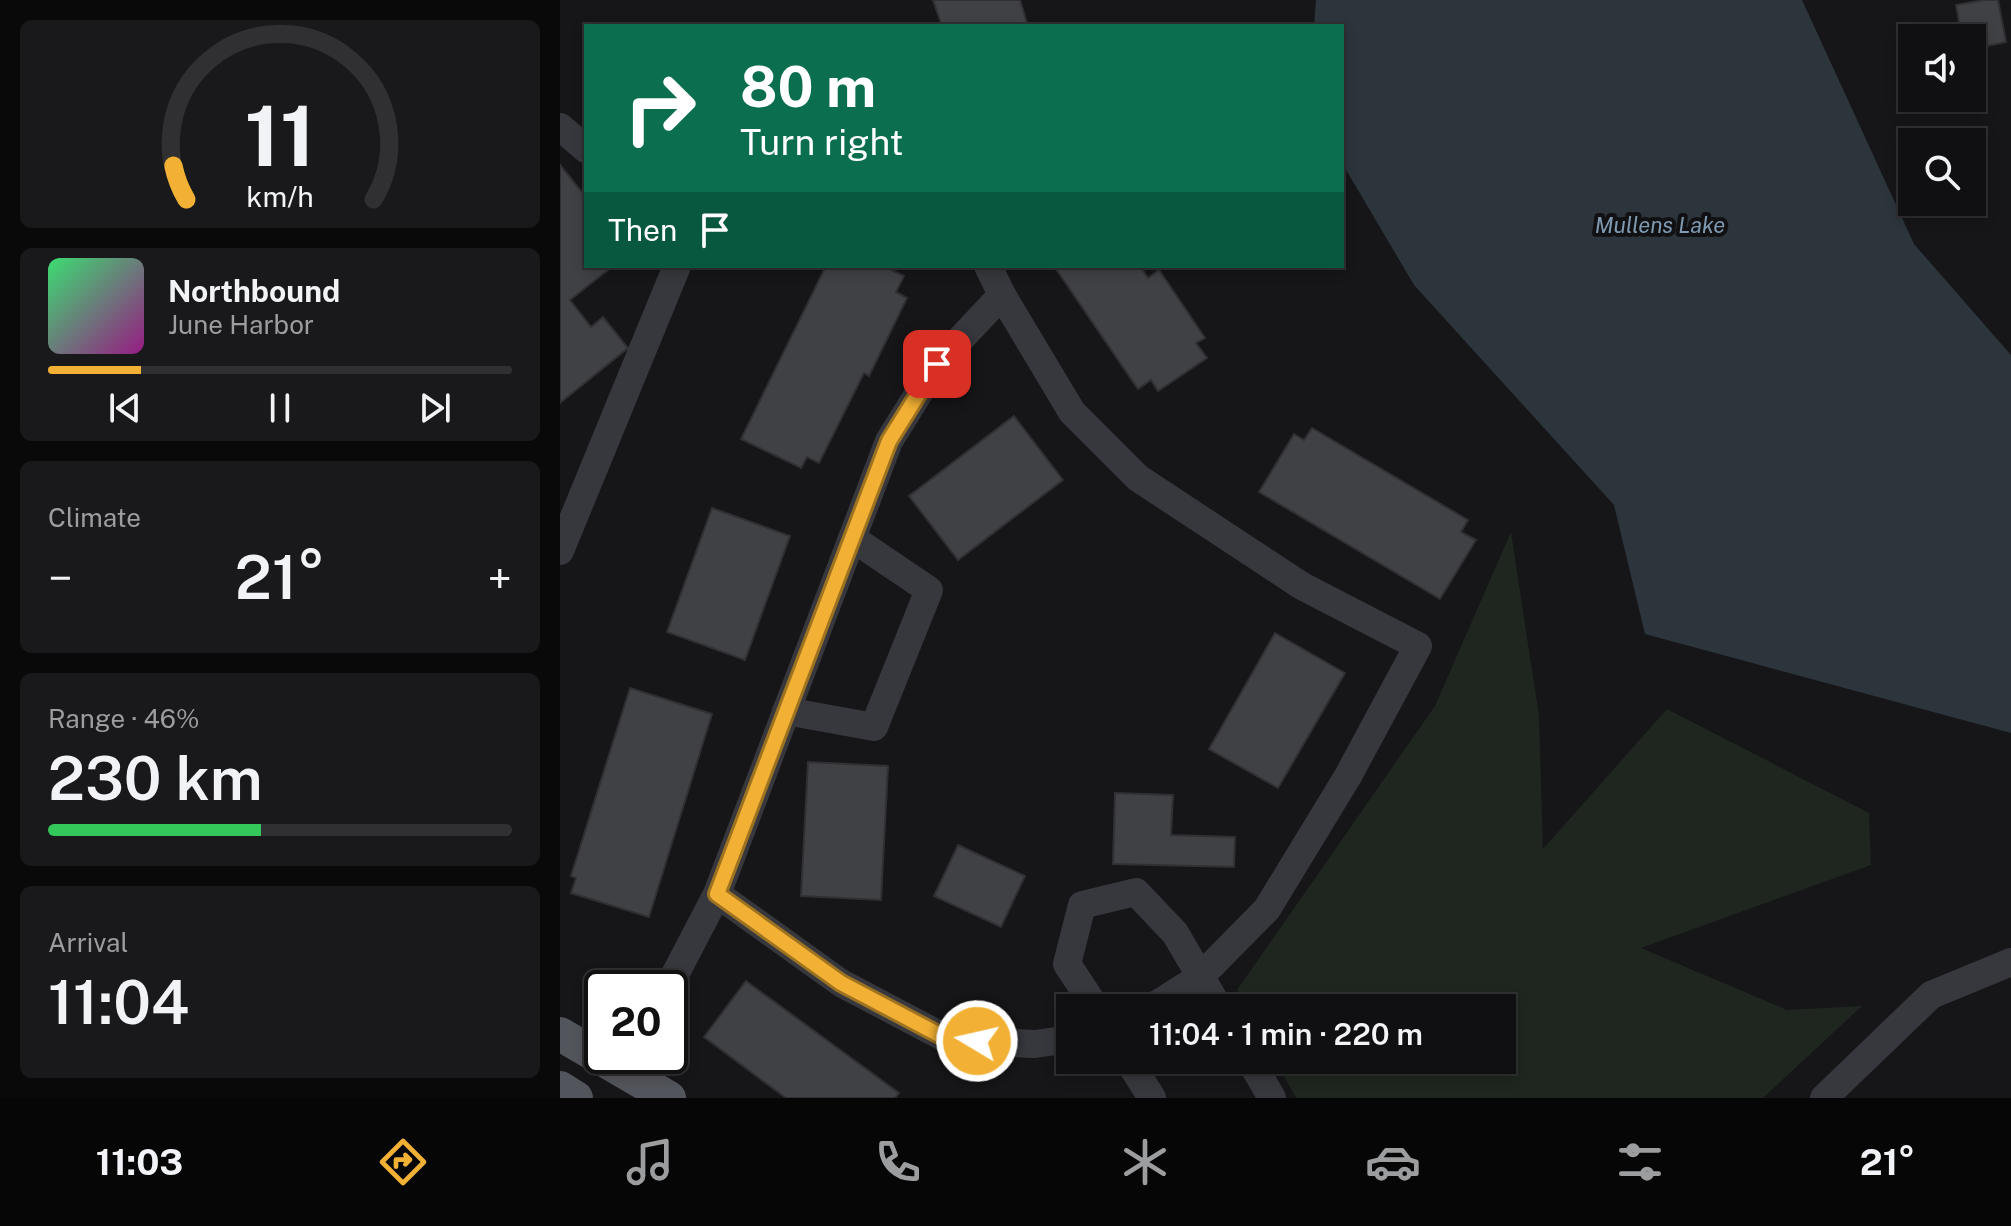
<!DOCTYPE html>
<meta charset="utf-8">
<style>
:root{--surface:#101012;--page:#19191b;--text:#f1f3f6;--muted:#9c9d9f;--line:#303032;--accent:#f2b134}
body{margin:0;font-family:"Public Sans",sans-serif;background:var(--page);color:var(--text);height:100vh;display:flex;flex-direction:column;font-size:30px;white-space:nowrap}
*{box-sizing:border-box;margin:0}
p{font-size:26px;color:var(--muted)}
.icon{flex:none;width:44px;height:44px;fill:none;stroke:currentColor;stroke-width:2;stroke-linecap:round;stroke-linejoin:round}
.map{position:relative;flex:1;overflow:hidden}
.panel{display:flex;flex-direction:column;gap:20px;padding:20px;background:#09090a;width:560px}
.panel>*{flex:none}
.top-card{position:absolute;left:24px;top:24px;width:760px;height:244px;border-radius:0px;box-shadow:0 4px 12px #0003,0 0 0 2px var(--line);background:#0b6e4f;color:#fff;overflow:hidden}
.fabs{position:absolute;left:1338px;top:24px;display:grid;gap:16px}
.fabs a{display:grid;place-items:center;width:88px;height:88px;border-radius:0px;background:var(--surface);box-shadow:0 4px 12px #0003,0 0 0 2px var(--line);font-size:40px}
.speed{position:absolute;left:24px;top:970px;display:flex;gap:16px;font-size:40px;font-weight:700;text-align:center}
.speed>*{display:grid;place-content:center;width:104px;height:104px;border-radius:50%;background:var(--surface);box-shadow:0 4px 12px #0003,0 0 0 2px var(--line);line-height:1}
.speed .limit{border:4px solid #111;border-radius:12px;background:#fff;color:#111}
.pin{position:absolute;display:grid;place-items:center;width:68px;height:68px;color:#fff;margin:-34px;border-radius:16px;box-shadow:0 4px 12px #0006}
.me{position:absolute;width:88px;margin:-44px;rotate:279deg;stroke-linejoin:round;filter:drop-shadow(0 0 6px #0008)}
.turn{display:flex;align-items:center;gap:28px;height:168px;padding:0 24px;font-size:36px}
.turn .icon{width:104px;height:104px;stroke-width:2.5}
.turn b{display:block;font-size:56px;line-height:68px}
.then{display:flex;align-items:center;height:76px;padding:0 24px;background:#0003;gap:16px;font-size:30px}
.big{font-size:60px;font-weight:600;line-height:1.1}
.panel .tile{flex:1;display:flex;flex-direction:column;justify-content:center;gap:12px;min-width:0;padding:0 28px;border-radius:12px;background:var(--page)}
.panel .dial{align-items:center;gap:0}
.dial svg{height:208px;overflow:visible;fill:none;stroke:var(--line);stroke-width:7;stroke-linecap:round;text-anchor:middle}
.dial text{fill:var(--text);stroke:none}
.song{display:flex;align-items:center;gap:24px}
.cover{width:96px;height:96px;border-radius:12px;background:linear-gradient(135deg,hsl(140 70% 55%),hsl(310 70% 35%))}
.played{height:8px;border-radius:4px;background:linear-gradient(90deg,var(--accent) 20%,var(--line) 20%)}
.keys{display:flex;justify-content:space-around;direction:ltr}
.heat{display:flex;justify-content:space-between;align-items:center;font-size:44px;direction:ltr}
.charge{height:12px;border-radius:6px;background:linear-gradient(90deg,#34c759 46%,var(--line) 0)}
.trip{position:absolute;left:496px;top:994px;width:460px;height:80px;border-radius:0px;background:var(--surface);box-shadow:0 4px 12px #0003,0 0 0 2px var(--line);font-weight:600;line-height:80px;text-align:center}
.tab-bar{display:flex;height:128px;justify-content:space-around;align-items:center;background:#060607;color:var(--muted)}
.tab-bar .icon{width:56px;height:56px}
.tab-bar .on{color:var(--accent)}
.tab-bar b{font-size:36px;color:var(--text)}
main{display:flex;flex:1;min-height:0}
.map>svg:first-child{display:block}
.green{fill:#1e261f}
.water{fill:#2c353c}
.building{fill:#404145;stroke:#303034;stroke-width:2}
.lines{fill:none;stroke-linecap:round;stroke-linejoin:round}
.minor{stroke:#37383d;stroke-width:28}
.major{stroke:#53555c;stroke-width:34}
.route-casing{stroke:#9d7322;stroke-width:20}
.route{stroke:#f2b134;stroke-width:14}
.labels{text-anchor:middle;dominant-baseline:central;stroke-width:8;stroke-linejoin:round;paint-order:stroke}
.water-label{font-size:22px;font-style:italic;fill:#7f9bb3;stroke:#111113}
</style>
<main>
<section class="panel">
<div class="tile dial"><svg viewBox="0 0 100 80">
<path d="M14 69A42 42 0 1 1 86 69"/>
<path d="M14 69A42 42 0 0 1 9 56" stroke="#f2b134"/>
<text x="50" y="56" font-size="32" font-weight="700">11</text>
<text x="50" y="72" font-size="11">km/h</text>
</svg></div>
<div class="tile">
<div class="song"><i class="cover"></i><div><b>Northbound</b><p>June Harbor</p></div></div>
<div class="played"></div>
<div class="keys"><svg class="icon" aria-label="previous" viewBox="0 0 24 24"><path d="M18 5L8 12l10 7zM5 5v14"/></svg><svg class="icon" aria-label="pause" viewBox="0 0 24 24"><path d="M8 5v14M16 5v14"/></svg><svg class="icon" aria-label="next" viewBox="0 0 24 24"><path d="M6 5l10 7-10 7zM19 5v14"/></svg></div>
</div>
<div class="tile"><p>Climate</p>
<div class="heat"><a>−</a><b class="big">21°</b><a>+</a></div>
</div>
<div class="tile"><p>Range · 46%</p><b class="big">230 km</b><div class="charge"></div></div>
<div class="tile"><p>Arrival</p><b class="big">11:04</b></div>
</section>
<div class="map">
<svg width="1451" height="1098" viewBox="0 0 1451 1098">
<rect width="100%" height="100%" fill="#161618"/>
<path class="green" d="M951,532l28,184 4,133 124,-140 202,104 2,52 -230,83 146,62 75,-4 -99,92h-467l-21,-38h227v-52h-255l-10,-18 198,-284z"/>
<path class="water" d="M756,0h486l112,244 97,111v378l-366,-99 -31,-129 -200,-220 -72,-122v-137h-28z"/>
<g class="building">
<path d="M373,0h87l8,26h-86z"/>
<path d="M1424,0h14l8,42 -34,7v-11h-10l-6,-33z"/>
<path d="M0,165l26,32v69h27l-43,34 21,27 12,-10 25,31 -68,55z"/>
<path d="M266,266h57l21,10 -8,16 11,6 -38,78 -5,-3 -45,90 -12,-6 -6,11 -60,-29z"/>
<path d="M494,266h86l8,12 11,-8 46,68 -9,5 11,15 -49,33 -7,-11 -13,9z"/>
<path d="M454,416l49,64 -105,80 -49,-64z"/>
<path d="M752,428l156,92 -7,12 15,8 -36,59 -181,-107 35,-58 10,6z"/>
<path d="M152,508l78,28 -45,124 -78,-28z"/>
<path d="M715,633l70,40 -67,115 -69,-39z"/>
<path d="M70,688l82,26 -63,203 -78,-24 5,-15 -5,-2z"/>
<path d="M248,762l80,4 -7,134 -80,-4z"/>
<path d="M555,793l58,2 -2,40 64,2 -1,30 -121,-3z"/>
<path d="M398,845l67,31 -24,51 -67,-31z"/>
<path d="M186,981l153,112 -4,5h-109l-82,-61z"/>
</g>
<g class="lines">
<g class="minor">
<path d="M0,127l26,22"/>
<path d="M428,266l14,29 70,117 66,66 164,108 116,60 -70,130 -81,133 -67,68 -49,31"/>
<path d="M0,551l117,-285"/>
<path d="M226,711l88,16 55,-137 -77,-52"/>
<path d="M157,894l124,89 108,57 86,4 35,-5"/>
<path d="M108,988l49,-94 172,-453 48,-77 65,-69"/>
<path d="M536,1008l-29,-44 15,-59 54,-13 39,41 44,75"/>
<path d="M568,1060l24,38"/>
<path d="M690,1060l22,38"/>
<path d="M1264,1098l107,-103 80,-33"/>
</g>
<g class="major">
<path d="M0,1034l109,64"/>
<path d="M0,1088l16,10"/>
</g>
</g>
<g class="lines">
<defs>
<path id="route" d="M377,364l-48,77 -172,453 124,89 108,57 28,1"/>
</defs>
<use href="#route" class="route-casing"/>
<use href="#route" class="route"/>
</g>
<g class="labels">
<g class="water-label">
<text x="1100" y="225">Mullens Lake</text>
</g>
</g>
</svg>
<div class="fabs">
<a><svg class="icon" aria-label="sound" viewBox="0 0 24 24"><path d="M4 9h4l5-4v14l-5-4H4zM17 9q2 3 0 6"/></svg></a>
<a><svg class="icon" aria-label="search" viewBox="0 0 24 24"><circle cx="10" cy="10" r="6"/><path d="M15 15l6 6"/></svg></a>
</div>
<div class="speed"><div class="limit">20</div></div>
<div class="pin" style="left:377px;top:364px;background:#d93025"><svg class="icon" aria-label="arrive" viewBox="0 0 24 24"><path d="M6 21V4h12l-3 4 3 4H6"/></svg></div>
<svg class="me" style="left:417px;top:1041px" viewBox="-20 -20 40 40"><circle r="17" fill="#f2b134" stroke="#fff" stroke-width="3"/><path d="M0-11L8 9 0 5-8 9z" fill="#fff"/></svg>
<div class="trip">11:04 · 1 min · 220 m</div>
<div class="top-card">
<div class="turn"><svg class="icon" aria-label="right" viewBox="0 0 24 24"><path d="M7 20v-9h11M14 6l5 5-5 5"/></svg><div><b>80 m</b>Turn right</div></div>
<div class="then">Then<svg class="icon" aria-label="arrive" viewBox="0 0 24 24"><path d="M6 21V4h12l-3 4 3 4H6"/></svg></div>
</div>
</div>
</main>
<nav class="tab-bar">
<b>11:03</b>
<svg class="icon on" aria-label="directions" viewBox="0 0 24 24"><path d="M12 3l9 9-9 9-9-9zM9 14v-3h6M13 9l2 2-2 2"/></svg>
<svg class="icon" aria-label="music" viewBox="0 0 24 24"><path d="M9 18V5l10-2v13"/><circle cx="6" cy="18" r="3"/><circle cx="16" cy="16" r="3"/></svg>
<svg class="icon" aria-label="phone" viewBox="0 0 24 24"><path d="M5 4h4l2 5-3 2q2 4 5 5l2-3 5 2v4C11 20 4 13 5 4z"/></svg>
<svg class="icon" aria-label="climate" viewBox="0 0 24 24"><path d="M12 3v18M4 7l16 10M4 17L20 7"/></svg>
<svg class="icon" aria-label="car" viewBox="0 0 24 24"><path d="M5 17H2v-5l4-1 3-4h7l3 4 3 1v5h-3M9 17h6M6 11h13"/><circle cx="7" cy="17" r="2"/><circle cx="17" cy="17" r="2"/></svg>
<svg class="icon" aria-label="filters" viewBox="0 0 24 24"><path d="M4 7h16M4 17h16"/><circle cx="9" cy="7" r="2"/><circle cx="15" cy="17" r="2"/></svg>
<b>21°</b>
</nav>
